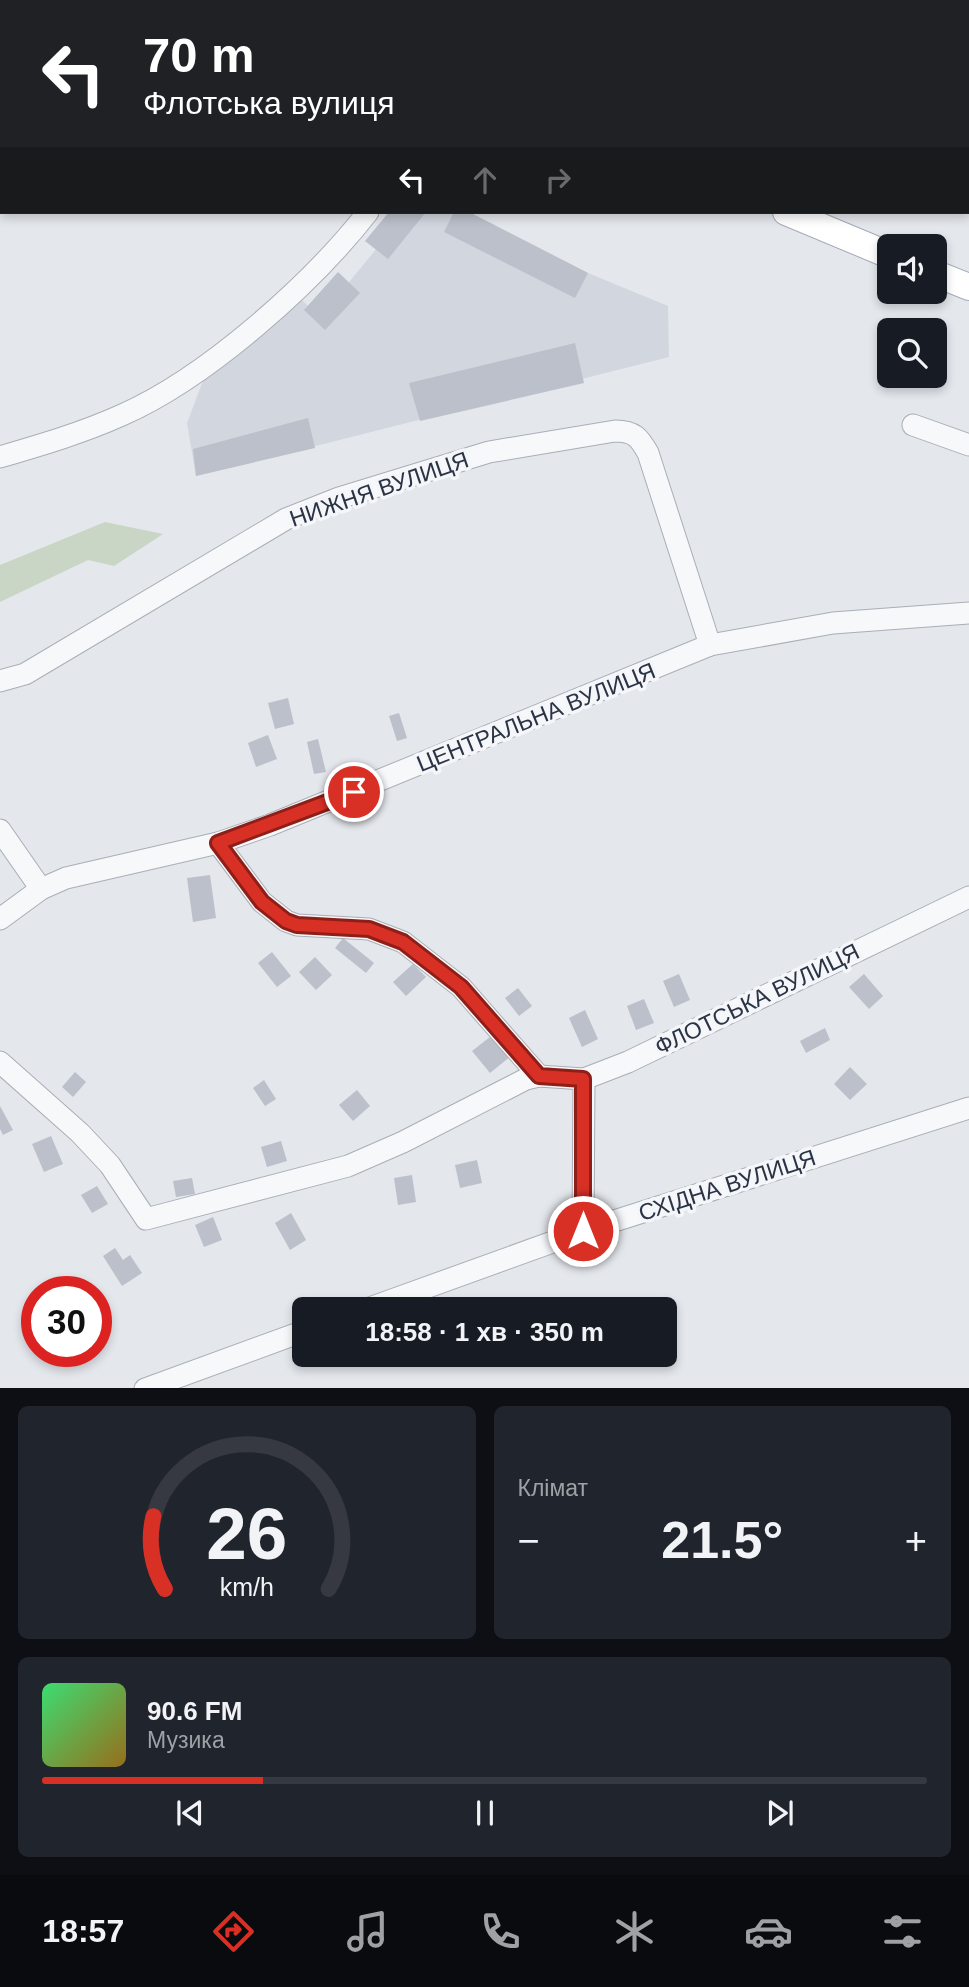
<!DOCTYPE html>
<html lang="uk">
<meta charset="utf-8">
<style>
:root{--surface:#171b24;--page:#20242c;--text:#f1f3f6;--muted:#9ea1a6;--line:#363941;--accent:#d93025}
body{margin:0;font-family:Helvetica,sans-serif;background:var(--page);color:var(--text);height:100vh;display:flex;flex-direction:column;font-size:26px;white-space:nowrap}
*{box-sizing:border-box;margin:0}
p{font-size:23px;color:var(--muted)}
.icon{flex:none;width:38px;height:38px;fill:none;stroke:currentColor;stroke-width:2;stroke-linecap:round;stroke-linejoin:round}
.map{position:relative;height:1388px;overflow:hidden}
.panel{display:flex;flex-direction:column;gap:18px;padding:18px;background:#0d0f14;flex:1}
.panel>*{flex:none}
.banner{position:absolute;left:0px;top:0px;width:970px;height:214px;box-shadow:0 4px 10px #0003;background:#202124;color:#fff;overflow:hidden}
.tools{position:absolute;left:877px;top:234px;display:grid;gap:14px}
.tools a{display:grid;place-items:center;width:70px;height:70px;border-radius:10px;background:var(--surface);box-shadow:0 4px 10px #0003;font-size:35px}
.speed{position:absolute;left:21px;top:1276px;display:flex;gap:14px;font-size:35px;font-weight:700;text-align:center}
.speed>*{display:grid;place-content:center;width:91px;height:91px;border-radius:50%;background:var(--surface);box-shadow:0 4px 10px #0003;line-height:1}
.speed .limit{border:10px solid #d22;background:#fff;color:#111}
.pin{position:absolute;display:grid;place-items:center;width:60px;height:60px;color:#fff;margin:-30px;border:4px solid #fff;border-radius:50%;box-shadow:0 2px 7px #0007}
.me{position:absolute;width:77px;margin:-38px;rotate:0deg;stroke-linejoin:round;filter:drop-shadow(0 0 5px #0008)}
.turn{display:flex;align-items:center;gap:24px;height:147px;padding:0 28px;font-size:32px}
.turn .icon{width:91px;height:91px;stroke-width:2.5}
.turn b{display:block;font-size:49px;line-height:60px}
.lanes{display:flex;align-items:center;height:66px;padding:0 28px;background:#0003;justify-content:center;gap:35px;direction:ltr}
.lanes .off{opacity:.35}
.big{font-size:52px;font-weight:700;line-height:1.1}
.panel .tile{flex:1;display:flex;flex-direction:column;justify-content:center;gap:10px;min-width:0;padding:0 24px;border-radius:10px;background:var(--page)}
.panel .dial{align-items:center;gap:0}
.dial svg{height:182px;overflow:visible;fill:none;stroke:var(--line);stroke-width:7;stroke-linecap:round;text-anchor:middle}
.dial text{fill:var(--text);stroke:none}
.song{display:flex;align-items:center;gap:21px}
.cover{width:84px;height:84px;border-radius:10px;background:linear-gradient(135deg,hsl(140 70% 55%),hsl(40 70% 35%))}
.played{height:7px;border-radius:4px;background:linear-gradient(90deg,var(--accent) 25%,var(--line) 25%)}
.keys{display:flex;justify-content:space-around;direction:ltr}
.heat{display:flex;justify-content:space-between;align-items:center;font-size:38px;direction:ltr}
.panel .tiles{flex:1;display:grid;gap:18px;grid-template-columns:1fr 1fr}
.tile:last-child{grid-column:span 2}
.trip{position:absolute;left:292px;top:1297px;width:385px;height:70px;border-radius:10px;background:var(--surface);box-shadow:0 4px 10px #0003;font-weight:700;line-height:70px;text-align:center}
.menu{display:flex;height:112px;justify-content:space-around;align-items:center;background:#090b0e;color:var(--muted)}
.menu .icon{width:49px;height:49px}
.menu .selected{color:var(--accent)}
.menu b{font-size:32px;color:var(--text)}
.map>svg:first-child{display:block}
.built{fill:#d2d6de}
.green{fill:#c9d6c5}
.building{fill:#bbc0ca}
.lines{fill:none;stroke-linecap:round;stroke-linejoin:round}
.minor-casing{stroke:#a9aeb7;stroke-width:23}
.major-casing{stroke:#a3abb8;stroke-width:28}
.minor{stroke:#f7f8fa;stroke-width:21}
.major{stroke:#fff;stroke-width:26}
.route-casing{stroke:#8d1f18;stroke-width:18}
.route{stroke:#d93025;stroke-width:12}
.labels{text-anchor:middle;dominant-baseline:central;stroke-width:7;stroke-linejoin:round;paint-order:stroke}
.street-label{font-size:23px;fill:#2b3445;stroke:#f4f6f9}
</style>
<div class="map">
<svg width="969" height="1389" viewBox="0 0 969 1389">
<rect width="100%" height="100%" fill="#e4e7ec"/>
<path class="built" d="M407,212h62l119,61 80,33 1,51 -473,119 -9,-53 16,-42 97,-83 9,9 40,-25z"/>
<path class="green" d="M105,522l58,12 -49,32 -26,-6 -88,42v-37z"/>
<g class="building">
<path d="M389,212h37l-38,47 -23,-18z"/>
<path d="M454,212h15l119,61 -13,25 -131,-66z"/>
<path d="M338,272l22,21 -35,37 -21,-20z"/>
<path d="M575,343l9,40 -164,38 -11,-38z"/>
<path d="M308,418l7,30 -119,28 -3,-27z"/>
<path d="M288,698l6,26 -19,5 -7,-26z"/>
<path d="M399,713l8,25 -10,3 -8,-25z"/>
<path d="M268,735l9,24 -21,8 -8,-24z"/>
<path d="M318,739l8,33 -12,2 -7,-32z"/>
<path d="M210,875l6,43 -23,4 -6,-44z"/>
<path d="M343,938l31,25 -8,10 -31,-25z"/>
<path d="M272,952l19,24 -14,11 -19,-24z"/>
<path d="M315,957l17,18 -16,15 -17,-18z"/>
<path d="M413,964l13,13 -20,19 -13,-14z"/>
<path d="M679,974l11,26 -16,7 -11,-26z"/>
<path d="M864,974l19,22 -14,13 -20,-22z"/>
<path d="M518,988l14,18 -13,10 -14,-18z"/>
<path d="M644,999l10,24 -18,7 -9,-24z"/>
<path d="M585,1010l13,29 -16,8 -13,-29z"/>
<path d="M825,1028l5,12 -24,13 -6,-12z"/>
<path d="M495,1033l17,22 -22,18 -18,-22z"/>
<path d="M850,1067l17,17 -17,16 -16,-16z"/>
<path d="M75,1072l11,10 -13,15 -11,-10z"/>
<path d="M264,1080l12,19 -11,7 -12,-18z"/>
<path d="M357,1090l13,16 -17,15 -14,-16z"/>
<path d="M0,1106l13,24 -10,5 -3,-6z"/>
<path d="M51,1136l12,28 -19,8 -12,-28z"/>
<path d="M281,1141l6,20 -20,6 -6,-20z"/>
<path d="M477,1160l5,23 -22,5 -5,-23z"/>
<path d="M412,1175l4,27 -18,3 -4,-27z"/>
<path d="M192,1178l3,16 -19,3 -3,-16z"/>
<path d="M97,1186l11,18 -16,9 -11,-18z"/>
<path d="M291,1213l15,27 -16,10 -15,-27z"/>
<path d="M213,1217l9,23 -18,7 -9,-22z"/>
<path d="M115,1248l8,12 7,-5 12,18 -20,13 -19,-30z"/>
</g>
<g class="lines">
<defs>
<g id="minor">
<path d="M804,2l4,-2"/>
<path d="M913,425l56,20"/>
<path d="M0,457c41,-12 82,-24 122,-42 84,-37 189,-130 246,-203"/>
<path d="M0,681l25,-7 261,-155 53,-21 150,-46 126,-21c19,0 24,6 33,22l62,192"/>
<path d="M0,830l41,59"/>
<path d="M218,843l44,59 24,19 11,4 72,4 34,13 58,45 78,89"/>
<path d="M0,919l41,-30 25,-11 152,-35 52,-18 440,-180 123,-22 136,-10"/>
<path d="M0,1062l80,71 30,32 36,54 202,-53 55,-24 123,-63 13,-3 45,3 44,-17 341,-165"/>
<path d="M583,1231l1,-152"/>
<path d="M367,1309l216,-78 386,-123"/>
<path d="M145,1389l159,-58"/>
</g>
<g id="major">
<path d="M378,0l2,2"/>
<path d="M786,212l103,43"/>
<path d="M934,273l35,14"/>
</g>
</defs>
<use href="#minor" class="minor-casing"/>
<use href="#major" class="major-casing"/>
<use href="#minor" class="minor"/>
<use href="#major" class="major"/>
</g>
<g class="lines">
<defs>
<path id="route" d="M354,792l-136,51 44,59 24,19 11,4 72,4 34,13 58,45 78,89 44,3v152"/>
</defs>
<use href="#route" class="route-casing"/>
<use href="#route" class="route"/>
</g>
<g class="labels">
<g class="street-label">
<text transform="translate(379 489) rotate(-19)">НИЖНЯ ВУЛИЦЯ</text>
<text transform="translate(536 717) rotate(-22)">ЦЕНТРАЛЬНА ВУЛИЦЯ</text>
<text transform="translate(757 999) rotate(-26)">ФЛОТСЬКА ВУЛИЦЯ</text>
<text transform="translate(727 1185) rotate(-18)">СХІДНА ВУЛИЦЯ</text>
</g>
</g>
</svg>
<div class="tools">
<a><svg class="icon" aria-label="sound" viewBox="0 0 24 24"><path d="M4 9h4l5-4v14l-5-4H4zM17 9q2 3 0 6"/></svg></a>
<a><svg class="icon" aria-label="search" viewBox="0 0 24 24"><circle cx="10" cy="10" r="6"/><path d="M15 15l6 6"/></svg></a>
</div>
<div class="speed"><div class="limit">30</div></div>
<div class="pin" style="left:354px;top:792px;background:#d93025"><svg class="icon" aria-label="arrive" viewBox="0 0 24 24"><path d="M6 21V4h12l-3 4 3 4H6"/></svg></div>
<svg class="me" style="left:583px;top:1231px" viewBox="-20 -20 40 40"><circle r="17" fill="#d93025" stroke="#fff" stroke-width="3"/><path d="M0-11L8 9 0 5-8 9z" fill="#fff"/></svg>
<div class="trip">18:58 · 1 хв · 350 m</div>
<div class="banner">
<div class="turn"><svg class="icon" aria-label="left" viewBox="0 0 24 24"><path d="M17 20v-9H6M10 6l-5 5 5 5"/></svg><div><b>70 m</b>Флотська вулиця</div></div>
<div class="lanes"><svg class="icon" aria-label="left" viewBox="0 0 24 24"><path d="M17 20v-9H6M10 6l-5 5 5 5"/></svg><svg class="icon off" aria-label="ahead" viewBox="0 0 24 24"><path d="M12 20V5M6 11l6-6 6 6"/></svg><svg class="icon off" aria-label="right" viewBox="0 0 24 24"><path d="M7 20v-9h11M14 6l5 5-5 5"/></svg></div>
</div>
</div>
<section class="panel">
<div class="tiles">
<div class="tile dial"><svg viewBox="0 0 100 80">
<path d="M14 69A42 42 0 1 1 86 69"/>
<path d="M14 69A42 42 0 0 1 9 37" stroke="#d93025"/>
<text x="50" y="56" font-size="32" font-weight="700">26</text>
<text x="50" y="72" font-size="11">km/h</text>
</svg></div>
<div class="tile"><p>Клімат</p>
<div class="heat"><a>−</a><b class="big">21.5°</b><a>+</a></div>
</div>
<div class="tile">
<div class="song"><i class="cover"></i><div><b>90.6 FM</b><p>Музика</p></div></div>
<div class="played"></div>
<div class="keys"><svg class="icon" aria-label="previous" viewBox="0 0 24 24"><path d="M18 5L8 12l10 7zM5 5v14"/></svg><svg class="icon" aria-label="pause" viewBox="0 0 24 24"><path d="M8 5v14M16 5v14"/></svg><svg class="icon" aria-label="next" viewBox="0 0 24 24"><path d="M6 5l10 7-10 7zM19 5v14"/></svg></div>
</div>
</div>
</section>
<nav class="menu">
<b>18:57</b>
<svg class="icon selected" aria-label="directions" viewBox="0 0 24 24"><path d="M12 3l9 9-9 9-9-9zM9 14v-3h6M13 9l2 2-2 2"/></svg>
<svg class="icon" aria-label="music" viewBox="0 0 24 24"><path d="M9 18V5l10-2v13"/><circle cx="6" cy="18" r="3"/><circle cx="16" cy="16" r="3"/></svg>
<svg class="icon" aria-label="phone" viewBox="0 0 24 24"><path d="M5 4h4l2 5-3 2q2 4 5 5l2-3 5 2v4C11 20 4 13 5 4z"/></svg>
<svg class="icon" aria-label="climate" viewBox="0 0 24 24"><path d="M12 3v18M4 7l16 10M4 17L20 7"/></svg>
<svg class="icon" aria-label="car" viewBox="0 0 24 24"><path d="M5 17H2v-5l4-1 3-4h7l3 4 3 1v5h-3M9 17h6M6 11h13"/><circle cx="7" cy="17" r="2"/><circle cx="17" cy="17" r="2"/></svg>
<svg class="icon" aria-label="filters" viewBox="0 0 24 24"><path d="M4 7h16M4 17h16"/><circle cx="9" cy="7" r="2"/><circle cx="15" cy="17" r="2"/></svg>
</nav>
